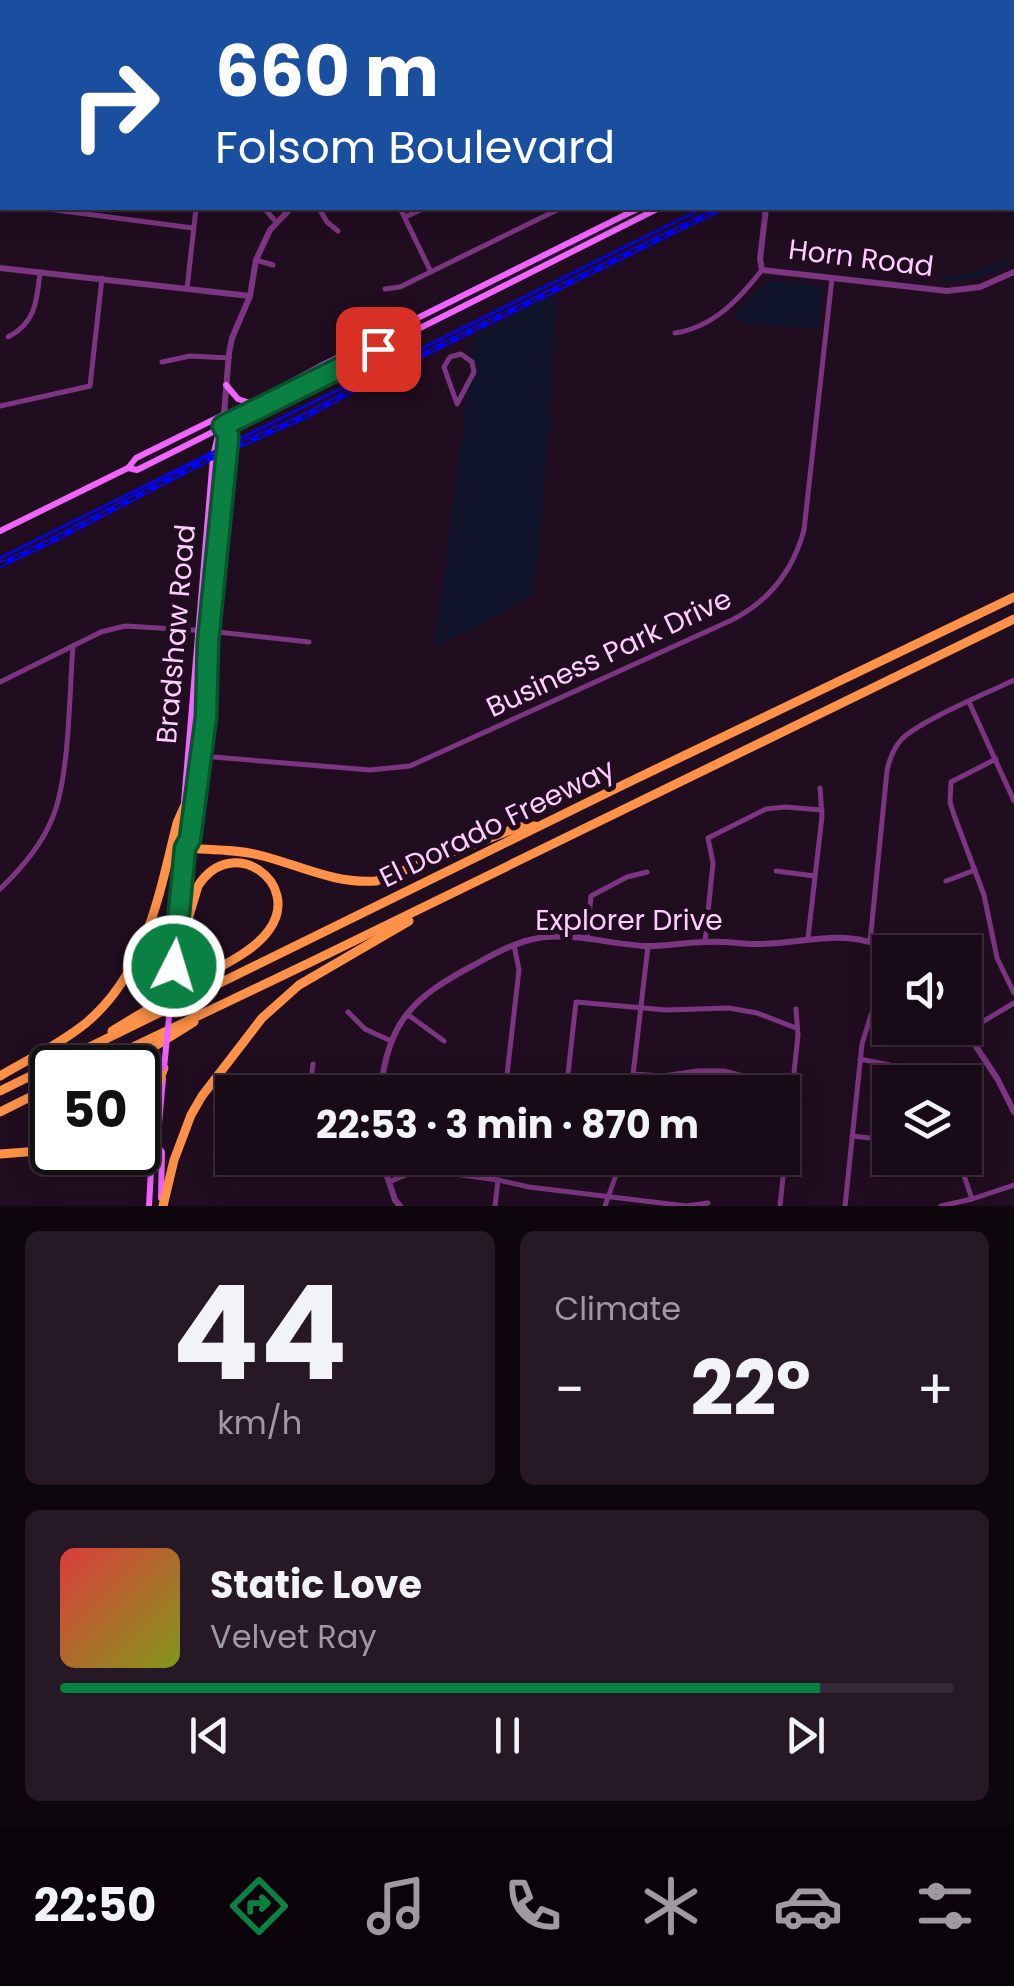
<!DOCTYPE html>
<meta charset="utf-8">
<style>
:root{--surface:#190a18;--page:#261825;--text:#f1f3f6;--muted:#9f9aa2;--line:#372b37;--accent:#0b8043}
body{margin:0;font-family:Poppins,sans-serif;background:var(--page);color:var(--text);height:100vh;display:flex;flex-direction:column;font-size:38px;white-space:nowrap}
*{box-sizing:border-box;margin:0}
p{font-size:32px;color:var(--muted)}
.icon{flex:none;width:55px;height:55px;fill:none;stroke:currentColor;stroke-width:2;stroke-linecap:round;stroke-linejoin:round}
.map{position:relative;height:1206px;overflow:hidden}
.side{display:flex;flex-direction:column;gap:25px;padding:25px;background:#0e060d;flex:1}
.side>*{flex:none}
.hud{position:absolute;left:0px;top:0px;width:1015px;height:210px;box-shadow:0 5px 25px #0003,0 0 0 2px var(--line);background:#1a4fa0;color:#fff;overflow:hidden}
.fabs{position:absolute;left:872px;top:935px;display:grid;gap:20px}
.fabs a{display:grid;place-items:center;width:110px;height:110px;border-radius:0px;background:var(--surface);box-shadow:0 5px 25px #0003,0 0 0 2px var(--line);font-size:50px}
.speed{position:absolute;left:30px;top:1045px;display:flex;gap:20px;font-size:50px;font-weight:700;text-align:center}
.speed>*{display:grid;place-content:center;width:130px;height:130px;border-radius:50%;background:var(--surface);box-shadow:0 5px 25px #0003,0 0 0 2px var(--line);line-height:1}
.speed .limit{border:5px solid #111;border-radius:15px;background:#fff;color:#111}
.pin{position:absolute;display:grid;place-items:center;width:85px;height:85px;color:#fff;margin:-42px;border-radius:20px;box-shadow:0 5px 15px #0006}
.me{position:absolute;width:110px;margin:-55px;rotate:5deg;stroke-linejoin:round;filter:drop-shadow(0 0 8px #0008)}
.turn{display:flex;align-items:center;gap:35px;height:210px;padding:0 50px;font-size:45px}
.turn .icon{width:130px;height:130px;stroke-width:2.5}
.turn b{display:block;font-size:70px;line-height:85px}
.big{font-size:75px;font-weight:700;line-height:1.1}
.side .card{flex:1;display:flex;flex-direction:column;justify-content:center;gap:15px;min-width:0;padding:0 35px;border-radius:15px;background:var(--page)}
.side .dial{align-items:center;gap:0}
.dial b{font-size:130px;line-height:1}
.song{display:flex;align-items:center;gap:30px}
.cover{width:120px;height:120px;border-radius:15px;background:linear-gradient(135deg,hsl(0 70% 55%),hsl(70 70% 35%))}
.played{height:10px;border-radius:5px;background:linear-gradient(90deg,var(--accent) 85%,var(--line) 85%)}
.keys{display:flex;justify-content:space-around;direction:ltr}
.heat{display:flex;justify-content:space-between;align-items:center;font-size:55px;direction:ltr}
.side .tiles{flex:1;display:grid;gap:25px;grid-template-columns:1fr 1fr}
.card:last-child{grid-column:span 2}
.trip{position:absolute;left:215px;top:1075px;width:585px;height:100px;border-radius:0px;background:var(--surface);box-shadow:0 5px 25px #0003,0 0 0 2px var(--line);font-weight:700;line-height:100px;text-align:center}
.tabs{display:flex;height:160px;justify-content:space-around;align-items:center;background:#0a040a;color:var(--muted)}
.tabs .icon{width:70px;height:70px}
.tabs .active{color:var(--accent)}
.tabs b{font-size:45px;color:var(--text)}
.map>svg:first-child{display:block}
.grass{fill:#10142b}
.lines{fill:none;stroke-linecap:round;stroke-linejoin:round}
.minor{stroke:#7c3681;stroke-width:5}
.tertiary{stroke:#7c3681;stroke-width:6}
.secondary{stroke:#f164ff;stroke-width:6}
.motorway{stroke:#ff9248;stroke-width:9}
.tram{stroke:#0003f8;stroke-width:2.5}
.rail-casing{stroke:#0003f8;stroke-width:6}
.rail{stroke:#210d20;stroke-width:2.5;stroke-dasharray:8;stroke-linecap:butt}
.secondary-bridge{stroke:#f164ff;stroke-width:6}
.route-casing{stroke:#07532c;stroke-width:25}
.route{stroke:#0b8043;stroke-width:18}
.labels{text-anchor:middle;dominant-baseline:central;stroke-width:10;stroke-linejoin:round;paint-order:stroke}
.street-label{font-size:28px;fill:#ffcdff;stroke:#210d20}
</style>
<div class="map">
<svg width="1014" height="1206" viewBox="0 0 1014 1206">
<rect width="100%" height="100%" fill="#210d20"/>
<g class="grass">
<path d="M846,0h168v7l-2,-5h-172z"/>
<path d="M1009,258l3,5c-21,12 -42,19 -67,19l-2,-11 2,5c24,0 43,-7 64,-18z"/>
<path d="M776,280l44,6 3,3 -4,40 -75,-6 -11,-9 32,-31z"/>
<path d="M556,293l-6,133 -16,167 -62,37 -37,16 40,-311z"/>
</g>
<g class="lines">
<g class="minor">
<path d="M176,0l23,2"/>
<path d="M373,0l6,2"/>
<path d="M280,2l1,-2"/>
<path d="M628,2v-2"/>
<path d="M0,142h2"/>
<path d="M0,203h2"/>
<path d="M40,208l153,20"/>
<path d="M264,208l12,14"/>
<path d="M319,208l8,14 11,9"/>
<path d="M400,208l31,64"/>
<path d="M405,217l20,-9"/>
<path d="M256,260l17,5"/>
<path d="M187,289l9,-81"/>
<path d="M385,289l15,-2 161,-79"/>
<path d="M675,333c39,-6 64,-34 87,-63"/>
<path d="M8,337c28,-14 29,-37 32,-65"/>
<path d="M461,354l11,8 2,10 -17,32 -13,-37 6,-10z"/>
<path d="M162,362l28,-6 39,2"/>
<path d="M0,406l90,-20 12,-108"/>
<path d="M0,682l101,-50 24,-6 84,5 100,11"/>
<path d="M969,702l45,99"/>
<path d="M201,756l169,14 40,-4 322,-146c37,-19 61,-49 72,-90l28,-252"/>
<path d="M996,759l-45,23 -1,20 4,13 30,80 13,63 17,35"/>
<path d="M776,871l39,5"/>
<path d="M946,881l29,-11"/>
<path d="M0,889c21,-20 41,-43 52,-70 18,-43 17,-124 21,-173"/>
<path d="M808,938l14,-122 -2,-28"/>
<path d="M587,939l4,-43 36,-19 20,-5"/>
<path d="M705,942l8,-79 -5,-25 58,-29 19,-2 37,3"/>
<path d="M870,942l17,-171c2,-11 6,-21 13,-30 16,-19 88,-48 114,-61"/>
<path d="M348,1012l17,17 26,12"/>
<path d="M407,1014l37,27"/>
<path d="M967,1031l47,-28"/>
<path d="M860,1059l39,8 22,15"/>
<path d="M633,1074l30,2 34,-5h27l27,7 41,18"/>
<path d="M310,1091l3,-27"/>
<path d="M277,1092l4,-5 43,5"/>
<path d="M505,1092l14,-122 -5,-25"/>
<path d="M566,1092l10,-90 90,8 63,-2 28,5 39,15"/>
<path d="M631,1092l17,-146"/>
<path d="M852,1136l27,3"/>
<path d="M315,1158l29,3 24,-3"/>
<path d="M958,1158l14,41"/>
<path d="M389,1182l24,-10 19,-1 66,9 31,7 157,19 22,-3"/>
<path d="M495,1206l3,-26"/>
<path d="M605,1206l17,-48"/>
<path d="M780,1206l18,-171 -2,-26"/>
<path d="M845,1206l17,-162 9,-29 19,-35"/>
<path d="M941,1206l31,-7 42,-14"/>
</g>
<g class="tertiary">
<path d="M504,2l1,-2"/>
<path d="M754,2v-2"/>
<path d="M766,208l-6,51 2,11 185,21 33,-4 34,-15"/>
<path d="M0,268l250,28"/>
<path d="M223,426l6,-73 3,-15 18,-42 6,-36 14,-30 21,-22"/>
<path d="M964,1028l34,52 16,32"/>
<path d="M380,1092c9,-72 32,-94 94,-127 23,-13 45,-25 71,-28 33,-3 66,7 99,9 20,1 41,-4 61,-4 15,-1 31,1 46,2 50,2 95,-20 142,8"/>
<path d="M381,1158l14,42 5,6"/>
</g>
<g class="secondary">
<path d="M1012,22l2,-1"/>
<path d="M1012,32l2,-1"/>
<path d="M226,385l12,14 12,4"/>
<path d="M128,468l9,2 522,-262"/>
<path d="M0,531l128,-63 8,-10 87,-43 29,-12 71,-38 316,-157"/>
<path d="M185,847l5,-8 15,-122 4,-86 19,-196 -5,-9"/>
<path d="M175,950l10,-102 -4,-10 32,-381 6,-26"/>
<path d="M157,1146l5,6 -1,46"/>
<path d="M149,1206l3,-54 5,-6 6,-67"/>
</g>
<g class="motorway">
<path d="M185,848c25,2 53,1 78,8 38,10 72,28 113,25l143,-54 16,-1"/>
<path d="M112,1031c31,-19 63,-37 94,-56 21,-12 49,-25 63,-45 34,-47 -37,-98 -71,-44l-24,80"/>
<path d="M89,1068l224,-107 701,-342"/>
<path d="M120,1068l74,-46"/>
<path d="M0,1076c29,-17 60,-32 86,-53 60,-50 73,-128 91,-200l7,-16"/>
<path d="M0,1091l625,-307 389,-187"/>
<path d="M0,1112l52,-26"/>
<path d="M138,1127l9,-14 17,-45"/>
<path d="M138,1146h19"/>
<path d="M0,1154l52,-4"/>
<path d="M163,1206l11,-46 17,-45 11,-19 60,-78 37,-33 110,-64"/>
</g>
<g class="tram">
<path d="M1012,54l2,-1"/>
<path d="M0,558l703,-350"/>
</g>
<defs>
<g id="rail">
<path d="M1012,62l2,-1"/>
<path d="M0,565l55,-26 153,-80 97,-43 64,-35 352,-173"/>
</g>
</defs>
<use href="#rail" class="rail-casing"/>
<use href="#rail" class="rail"/>
<path class="secondary-bridge" d="M164,1068l10,-102"/>
</g>
<g class="lines">
<defs>
<path id="route" d="M174,966l11,-118 5,-9 16,-122 2,-75 20,-202v-5l-5,-9 155,-77"/>
</defs>
<use href="#route" class="route-casing"/>
<use href="#route" class="route"/>
</g>
<g class="labels">
<g class="street-label">
<text transform="translate(861 258) rotate(7)">Horn Road</text>
<text transform="translate(176 634) rotate(-85)">Bradshaw Road</text>
<text transform="translate(609 653) rotate(-25)">Business Park Drive</text>
<text transform="translate(497 823) rotate(-26)">El Dorado Freeway</text>
<text x="629" y="920">Explorer Drive</text>
</g>
</g>
</svg>
<div class="fabs">
<a><svg class="icon" aria-label="sound" viewBox="0 0 24 24"><path d="M4 9h4l5-4v14l-5-4H4zM17 9q2 3 0 6"/></svg></a>
<a><svg class="icon" aria-label="layers" viewBox="0 0 24 24"><path d="M12 4l9 5-9 5-9-5zM3 14l9 5 9-5"/></svg></a>
</div>
<div class="speed"><div class="limit">50</div></div>
<div class="pin" style="left:378px;top:349px;background:#d93025"><svg class="icon" aria-label="arrive" viewBox="0 0 24 24"><path d="M6 21V4h12l-3 4 3 4H6"/></svg></div>
<svg class="me" style="left:174px;top:966px" viewBox="-20 -20 40 40"><circle r="17" fill="#0b8043" stroke="#fff" stroke-width="3"/><path d="M0-11L8 9 0 5-8 9z" fill="#fff"/></svg>
<div class="trip">22:53 · 3 min · 870 m</div>
<div class="hud">
<div class="turn"><svg class="icon" aria-label="right" viewBox="0 0 24 24"><path d="M7 20v-9h11M14 6l5 5-5 5"/></svg><div><b>660 m</b>Folsom Boulevard</div></div>
</div>
</div>
<section class="side">
<div class="tiles">
<div class="card dial"><b>44</b><p>km/h</p></div>
<div class="card"><p>Climate</p>
<div class="heat"><a>−</a><b class="big">22°</b><a>+</a></div>
</div>
<div class="card">
<div class="song"><i class="cover"></i><div><b>Static Love</b><p>Velvet Ray</p></div></div>
<div class="played"></div>
<div class="keys"><svg class="icon" aria-label="previous" viewBox="0 0 24 24"><path d="M18 5L8 12l10 7zM5 5v14"/></svg><svg class="icon" aria-label="pause" viewBox="0 0 24 24"><path d="M8 5v14M16 5v14"/></svg><svg class="icon" aria-label="next" viewBox="0 0 24 24"><path d="M6 5l10 7-10 7zM19 5v14"/></svg></div>
</div>
</div>
</section>
<nav class="tabs">
<b>22:50</b>
<svg class="icon active" aria-label="directions" viewBox="0 0 24 24"><path d="M12 3l9 9-9 9-9-9zM9 14v-3h6M13 9l2 2-2 2"/></svg>
<svg class="icon" aria-label="music" viewBox="0 0 24 24"><path d="M9 18V5l10-2v13"/><circle cx="6" cy="18" r="3"/><circle cx="16" cy="16" r="3"/></svg>
<svg class="icon" aria-label="phone" viewBox="0 0 24 24"><path d="M5 4h4l2 5-3 2q2 4 5 5l2-3 5 2v4C11 20 4 13 5 4z"/></svg>
<svg class="icon" aria-label="climate" viewBox="0 0 24 24"><path d="M12 3v18M4 7l16 10M4 17L20 7"/></svg>
<svg class="icon" aria-label="car" viewBox="0 0 24 24"><path d="M5 17H2v-5l4-1 3-4h7l3 4 3 1v5h-3M9 17h6M6 11h13"/><circle cx="7" cy="17" r="2"/><circle cx="17" cy="17" r="2"/></svg>
<svg class="icon" aria-label="filters" viewBox="0 0 24 24"><path d="M4 7h16M4 17h16"/><circle cx="9" cy="7" r="2"/><circle cx="15" cy="17" r="2"/></svg>
</nav>
